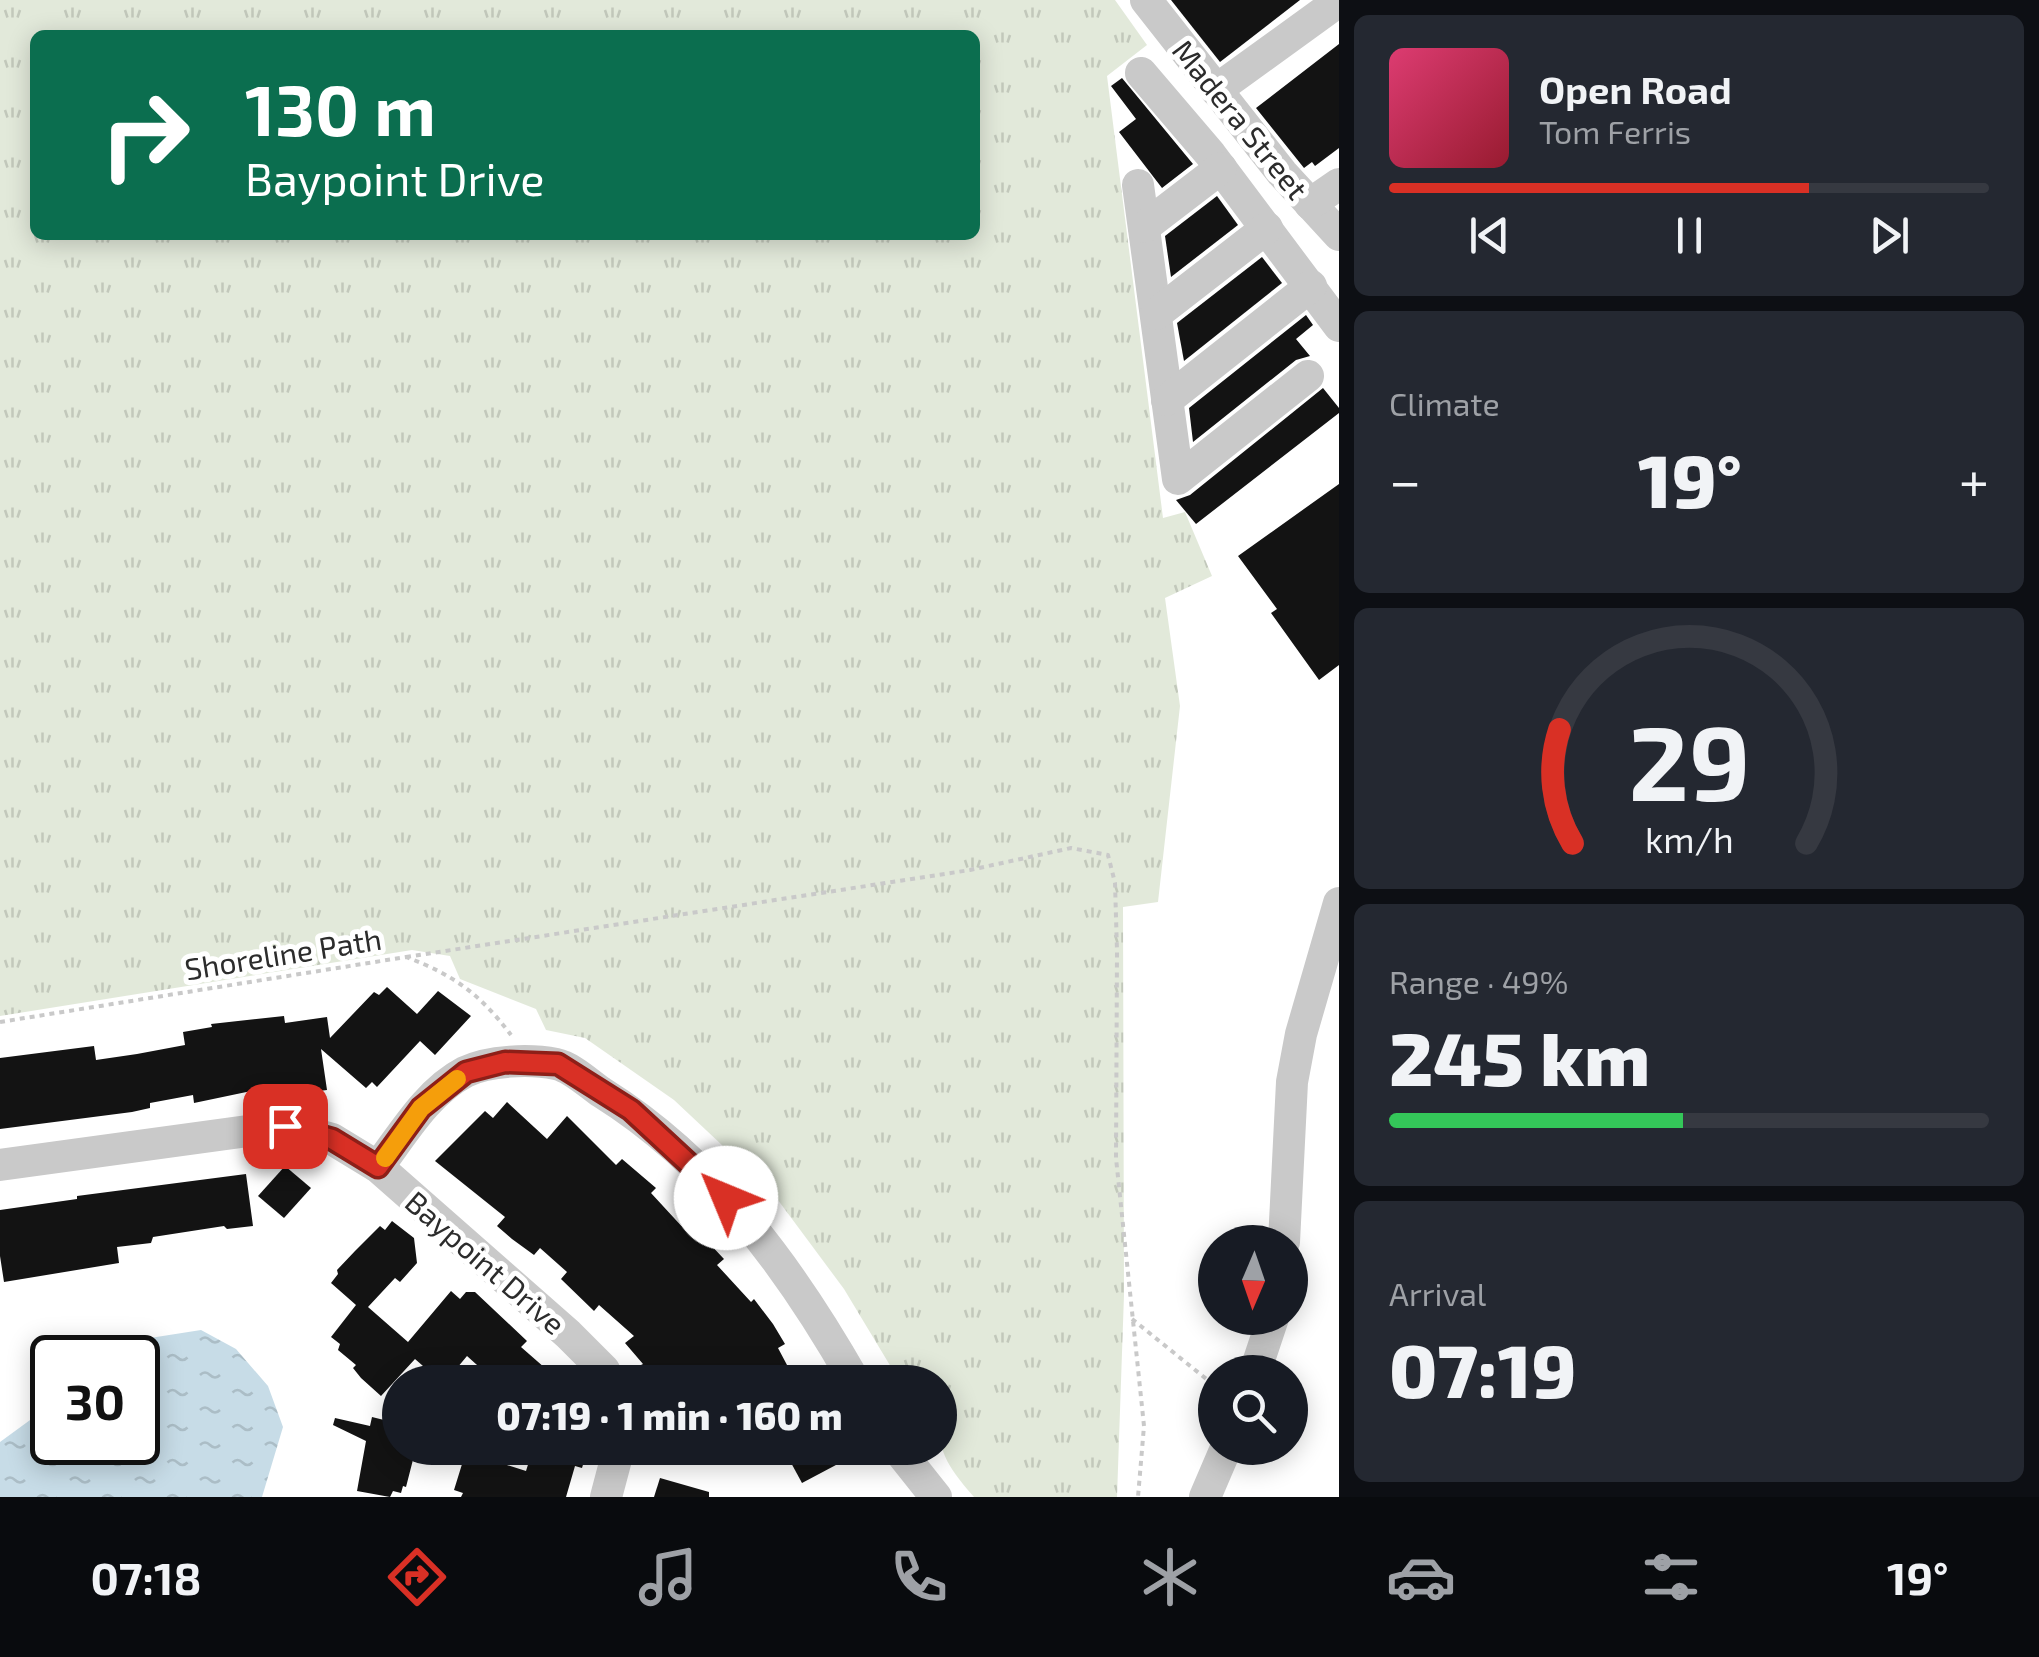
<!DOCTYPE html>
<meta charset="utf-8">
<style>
:root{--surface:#171b24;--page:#242831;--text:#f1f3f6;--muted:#9ea1a6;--line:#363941;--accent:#d93025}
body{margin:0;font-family:"Exo 2",sans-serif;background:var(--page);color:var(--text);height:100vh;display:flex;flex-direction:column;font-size:38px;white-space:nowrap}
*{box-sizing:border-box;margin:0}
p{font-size:32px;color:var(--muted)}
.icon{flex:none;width:55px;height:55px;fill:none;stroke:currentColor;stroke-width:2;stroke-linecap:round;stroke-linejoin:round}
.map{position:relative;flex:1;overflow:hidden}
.sheet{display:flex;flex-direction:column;gap:15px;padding:15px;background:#0d0f14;width:700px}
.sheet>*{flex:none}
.hud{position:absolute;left:30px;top:30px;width:950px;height:210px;border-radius:15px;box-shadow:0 5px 25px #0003;background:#0b6e4f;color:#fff;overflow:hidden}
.needle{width:65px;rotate:182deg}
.tools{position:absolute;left:1198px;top:1225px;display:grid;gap:20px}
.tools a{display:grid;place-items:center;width:110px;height:110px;border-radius:50%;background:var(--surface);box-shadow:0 5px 25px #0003;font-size:50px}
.speed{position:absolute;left:30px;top:1335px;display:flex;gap:20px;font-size:50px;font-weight:700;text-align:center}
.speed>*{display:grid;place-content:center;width:130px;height:130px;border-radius:50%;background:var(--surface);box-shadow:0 5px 25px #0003;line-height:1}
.speed .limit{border:5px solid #111;border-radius:15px;background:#fff;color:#111}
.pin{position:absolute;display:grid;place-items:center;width:85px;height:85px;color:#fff;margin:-42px;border-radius:20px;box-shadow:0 5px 15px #0006}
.me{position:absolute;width:110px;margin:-55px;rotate:315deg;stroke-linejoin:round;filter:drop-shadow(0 0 8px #0008)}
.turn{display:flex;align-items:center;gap:35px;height:210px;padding:0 50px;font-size:45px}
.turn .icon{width:130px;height:130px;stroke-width:2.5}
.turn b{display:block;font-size:70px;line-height:85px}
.big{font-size:75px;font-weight:800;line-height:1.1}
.sheet .tile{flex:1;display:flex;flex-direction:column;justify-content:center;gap:15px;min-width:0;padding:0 35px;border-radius:15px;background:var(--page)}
.sheet .dial{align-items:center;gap:0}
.dial svg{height:260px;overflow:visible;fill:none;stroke:var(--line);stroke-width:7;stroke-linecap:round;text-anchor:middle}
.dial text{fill:var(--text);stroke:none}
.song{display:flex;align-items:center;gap:30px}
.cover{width:120px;height:120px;border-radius:15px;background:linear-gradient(135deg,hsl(340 70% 55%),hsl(350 70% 35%))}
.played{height:10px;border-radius:5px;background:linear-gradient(90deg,var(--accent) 70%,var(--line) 70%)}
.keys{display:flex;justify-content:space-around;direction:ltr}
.heat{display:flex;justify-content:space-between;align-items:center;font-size:55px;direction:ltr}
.charge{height:15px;border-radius:8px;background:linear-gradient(90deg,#34c759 49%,var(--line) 0)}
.trip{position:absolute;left:382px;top:1365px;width:575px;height:100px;border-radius:50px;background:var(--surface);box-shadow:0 5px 25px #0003;font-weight:800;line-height:100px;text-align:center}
.tab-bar{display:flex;height:160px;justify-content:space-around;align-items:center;background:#090b0e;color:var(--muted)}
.tab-bar .icon{width:70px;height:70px}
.tab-bar .selected{color:var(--accent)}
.tab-bar b{font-size:45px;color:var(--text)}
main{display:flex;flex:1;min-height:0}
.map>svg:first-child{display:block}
.grass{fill:url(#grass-tufts);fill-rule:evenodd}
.water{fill:url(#water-ripples)}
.building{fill:#131313}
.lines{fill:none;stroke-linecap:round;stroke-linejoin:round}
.path{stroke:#c9c9c9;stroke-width:4;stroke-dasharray:5 5;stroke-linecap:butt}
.minor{stroke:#c9c9c9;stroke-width:32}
.route-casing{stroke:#8d1f18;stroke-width:25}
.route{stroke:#d93025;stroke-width:18}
.slow{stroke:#f59e0b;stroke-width:18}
.labels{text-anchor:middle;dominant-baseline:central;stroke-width:10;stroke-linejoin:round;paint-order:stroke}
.street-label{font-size:30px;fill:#2c2c2c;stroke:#fff}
</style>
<main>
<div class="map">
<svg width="1339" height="1497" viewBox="0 0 1339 1497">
<defs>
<pattern id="grass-tufts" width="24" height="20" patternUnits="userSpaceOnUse" patternTransform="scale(2.5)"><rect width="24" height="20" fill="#e2e9da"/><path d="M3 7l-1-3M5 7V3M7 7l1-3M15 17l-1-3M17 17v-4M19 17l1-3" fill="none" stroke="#c2c8bb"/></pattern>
<pattern id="water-ripples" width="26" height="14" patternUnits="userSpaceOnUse" patternTransform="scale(2.5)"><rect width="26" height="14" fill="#c7dce7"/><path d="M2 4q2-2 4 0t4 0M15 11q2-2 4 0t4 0" fill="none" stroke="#abbdc6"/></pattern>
</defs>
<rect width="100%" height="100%" fill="#fff"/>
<path class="grass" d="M0,0h1115l32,45 -40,31 56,442 22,-6 27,64 -47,22 15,108 -22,196 -35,5 1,388 -7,202h-143c-42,-48 -34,-54 -34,-115h-40l-56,-93 -72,-97 -98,-92 -89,-62 -39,-8 -10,-21 -76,-30 -10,-23 -38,-6 -412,66zM35,35h940v200h-940z"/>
<path class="water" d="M201,1330l35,19 32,37 15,41 -21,70h-262v-55l52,-38v38h86v-84l-17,-1 29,-19z"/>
<g class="building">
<path d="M1171,0h129l-80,62z"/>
<path d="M1339,44v104l-24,18 -3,-4 -8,6 -48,-60z"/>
<path d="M1122,78l71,86 -31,24 -43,-56 17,-13 -25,-33z"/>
<path d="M1217,196l21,29 -67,52 -6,-41z"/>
<path d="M1262,257l20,26 -98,78 -7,-38z"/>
<path d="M1306,315l7,10 -17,14 14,17 -14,4 -103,82 -4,-34z"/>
<path d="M1323,388l16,20v5l-143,111 -20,-24 14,-5z"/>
<path d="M1339,484v181l-20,15 -48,-67 6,-4 -39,-53z"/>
<path d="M387,987l30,27 21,-23 33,25 -36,39 -15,-14 -43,46 -5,-5 -6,6 -45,-39 6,41 -24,3 -1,-6 -41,6v-4l-67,14 -1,-8 -43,8v5l-18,4 -132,17v-71l94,-12 2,14 41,-6 48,-9 -2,-13 29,-5 -1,-3 73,-8 1,7 42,-6 3,21 44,-46 5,3z"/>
<path d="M507,1102l40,37 20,-23 49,49 6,-6 34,29 -5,5 35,38 6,-6 32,34 -7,6 34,37 3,-3 19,25 12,20 -7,4 18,34h-55l-9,-17 -30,17h-53l-10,-16 4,-2 -18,-21 9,-7 -35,-31 -5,6 -33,-32 6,-7 -27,-24 -6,7 -22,-16 -15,-13 8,-9 -70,-56 50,-50 8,7z"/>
<path d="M285,1166l26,22 -27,30 -26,-22z"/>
<path d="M246,1174l7,52 -26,3 -3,-3 -71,11 -2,6 -34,4 2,16 -115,19 -4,-26v-46l77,-11v-3z"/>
<path d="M392,1221l22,17 3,25 -17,19 -5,-4 -27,29 40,35 43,-51 9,8 6,-7h9l52,49 -6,6 40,35h-65l-29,-26 -15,18 -6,-3 -7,9 -24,-21 -34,37 -20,-18 -8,-10 3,-3 -18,-15 2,-6 -9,-7 25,-32 -25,-22 7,-9 -1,-4 18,-19 25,-25 5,4z"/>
<path d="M372,1417l28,7v24h16l-10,39 -3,-1 -2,7 -8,-2 -3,6 -33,-6 9,-50 -33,-16 2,-7 35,8z"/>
<path d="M467,1448h18l-3,9 44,14 5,-16 -4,-1 1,-6h60l-6,20 -7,-2 -9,31h-105l2,-4 -9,-3z"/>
<path d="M783,1448h85l-66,35z"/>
<path d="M660,1478l49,14v5h-55z"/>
</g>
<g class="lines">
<g class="path">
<path d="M406,957l564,-87 101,-22 37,7 7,28 2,68 -1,207 28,268 -6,71"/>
<path d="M0,1022l406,-65c48,18 74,37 105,78"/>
<path d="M1132,1319l83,67"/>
</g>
<g class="minor">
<path d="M1146,0l136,173 57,62"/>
<path d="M1141,73l70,82 128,171"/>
<path d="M1216,90l123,-89"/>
<path d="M1138,185l40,294 130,-103"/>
<path d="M1310,204l29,-20"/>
<path d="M1144,227l77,-59"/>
<path d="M1156,314l111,-86"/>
<path d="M1167,400l144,-114"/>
<path d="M0,1165l285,-39 47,13 46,28 190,167 36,36 5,12"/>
<path d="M378,1167c25,-33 49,-75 87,-95 24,-12 66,-13 91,-8 15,3 32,19 45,28 112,70 190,177 254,290"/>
<path d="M1284,1242l8,-160 9,-48 38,-131"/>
<path d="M1255,1372l18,-54"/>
<path d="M897,1448l39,49"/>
<path d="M606,1497l13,-49"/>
<path d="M1205,1497l21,-49"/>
</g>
</g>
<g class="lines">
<defs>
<path id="route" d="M285,1126l47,13 46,28 43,-59 45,-36 39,-10 53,2 73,46 95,88"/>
</defs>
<use href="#route" class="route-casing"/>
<use href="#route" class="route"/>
<path class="slow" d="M385,1158l36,-50 36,-29"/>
</g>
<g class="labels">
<g class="street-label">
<text transform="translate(1241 119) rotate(51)">Madera Street</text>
<text transform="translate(283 953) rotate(-9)">Shoreline Path</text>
<text transform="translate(486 1262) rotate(41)">Baypoint Drive</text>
</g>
</g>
</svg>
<div class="tools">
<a><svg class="needle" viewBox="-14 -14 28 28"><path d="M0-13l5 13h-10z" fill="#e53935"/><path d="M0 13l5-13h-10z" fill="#9ea1a6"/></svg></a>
<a><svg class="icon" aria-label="search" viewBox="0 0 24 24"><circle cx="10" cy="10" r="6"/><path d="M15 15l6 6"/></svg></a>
</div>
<div class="speed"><div class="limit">30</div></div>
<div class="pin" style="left:285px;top:1126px;background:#d93025"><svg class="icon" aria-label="arrive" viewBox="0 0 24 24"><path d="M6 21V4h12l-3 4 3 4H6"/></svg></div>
<svg class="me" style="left:726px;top:1198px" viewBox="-20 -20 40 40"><circle r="19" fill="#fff"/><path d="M0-13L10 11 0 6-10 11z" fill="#d93025"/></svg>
<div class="trip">07:19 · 1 min · 160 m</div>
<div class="hud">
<div class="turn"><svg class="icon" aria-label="right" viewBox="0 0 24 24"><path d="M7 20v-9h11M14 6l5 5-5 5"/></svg><div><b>130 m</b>Baypoint Drive</div></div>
</div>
</div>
<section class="sheet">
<div class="tile">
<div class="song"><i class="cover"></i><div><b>Open Road</b><p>Tom Ferris</p></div></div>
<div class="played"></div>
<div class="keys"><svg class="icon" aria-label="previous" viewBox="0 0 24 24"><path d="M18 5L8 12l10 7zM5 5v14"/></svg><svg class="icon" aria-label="pause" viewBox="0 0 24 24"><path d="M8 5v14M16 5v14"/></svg><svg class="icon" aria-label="next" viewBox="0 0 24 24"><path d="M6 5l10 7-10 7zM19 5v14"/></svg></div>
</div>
<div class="tile"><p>Climate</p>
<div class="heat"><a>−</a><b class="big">19°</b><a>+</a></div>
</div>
<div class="tile dial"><svg viewBox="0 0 100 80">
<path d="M14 69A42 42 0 1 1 86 69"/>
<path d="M14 69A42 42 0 0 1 10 34" stroke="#d93025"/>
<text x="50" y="56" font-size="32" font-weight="700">29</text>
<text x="50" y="72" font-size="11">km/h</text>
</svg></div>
<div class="tile"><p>Range · 49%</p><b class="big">245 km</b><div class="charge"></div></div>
<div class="tile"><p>Arrival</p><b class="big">07:19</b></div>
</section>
</main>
<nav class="tab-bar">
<b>07:18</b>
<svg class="icon selected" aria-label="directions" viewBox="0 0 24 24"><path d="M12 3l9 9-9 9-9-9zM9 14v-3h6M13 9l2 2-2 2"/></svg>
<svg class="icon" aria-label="music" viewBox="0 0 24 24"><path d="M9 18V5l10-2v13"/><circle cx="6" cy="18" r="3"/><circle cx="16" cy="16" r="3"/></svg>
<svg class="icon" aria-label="phone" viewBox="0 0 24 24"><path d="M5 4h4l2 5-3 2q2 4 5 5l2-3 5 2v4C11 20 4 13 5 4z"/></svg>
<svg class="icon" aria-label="climate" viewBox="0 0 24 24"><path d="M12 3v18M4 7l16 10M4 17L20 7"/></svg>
<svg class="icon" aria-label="car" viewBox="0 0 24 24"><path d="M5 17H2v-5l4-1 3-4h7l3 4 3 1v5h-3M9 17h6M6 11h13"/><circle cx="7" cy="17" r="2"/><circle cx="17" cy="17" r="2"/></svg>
<svg class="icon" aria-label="filters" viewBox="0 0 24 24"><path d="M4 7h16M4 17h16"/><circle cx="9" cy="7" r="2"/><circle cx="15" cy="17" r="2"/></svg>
<b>19°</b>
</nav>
